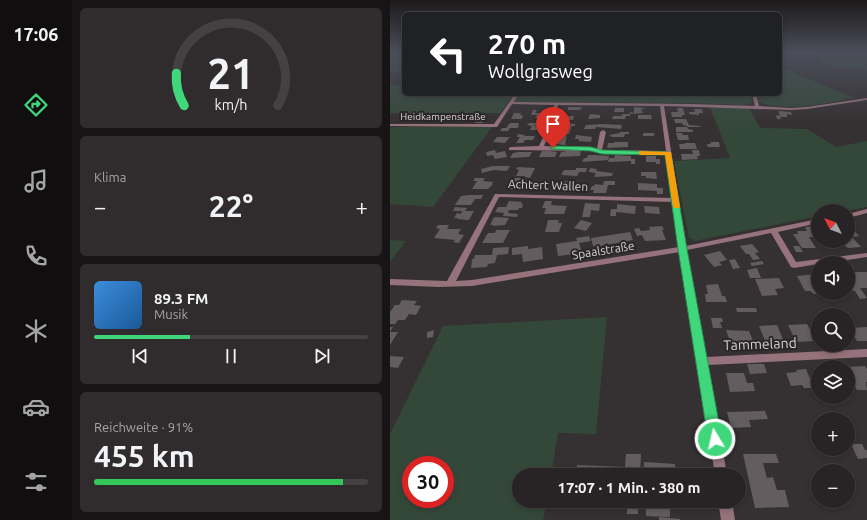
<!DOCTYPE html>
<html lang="de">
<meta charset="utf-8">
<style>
:root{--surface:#282425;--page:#302c2d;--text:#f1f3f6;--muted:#a5a4a7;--line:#444142;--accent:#40d77c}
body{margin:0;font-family:Ubuntu,sans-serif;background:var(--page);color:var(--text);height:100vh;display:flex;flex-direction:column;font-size:15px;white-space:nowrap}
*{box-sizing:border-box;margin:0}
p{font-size:13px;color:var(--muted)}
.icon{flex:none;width:22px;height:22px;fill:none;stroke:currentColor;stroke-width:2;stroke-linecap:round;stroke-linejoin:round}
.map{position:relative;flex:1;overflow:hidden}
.panel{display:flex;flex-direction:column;gap:8px;padding:8px;background:#161414;width:318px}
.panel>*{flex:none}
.top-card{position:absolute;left:12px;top:12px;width:380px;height:84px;border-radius:6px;box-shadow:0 2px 6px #0003,0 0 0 1px var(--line);background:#202124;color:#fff;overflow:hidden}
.needle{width:26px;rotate:312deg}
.tools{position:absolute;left:421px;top:204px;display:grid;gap:8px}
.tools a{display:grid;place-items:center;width:44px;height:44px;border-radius:50%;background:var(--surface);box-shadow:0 2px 6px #0003,0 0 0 1px var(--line);font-size:20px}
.speed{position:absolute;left:12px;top:456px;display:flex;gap:8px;font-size:20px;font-weight:700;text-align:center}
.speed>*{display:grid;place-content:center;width:52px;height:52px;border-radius:50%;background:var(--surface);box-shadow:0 2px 6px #0003,0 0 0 1px var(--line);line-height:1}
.speed .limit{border:6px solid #d22;background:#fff;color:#111}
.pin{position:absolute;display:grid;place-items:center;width:34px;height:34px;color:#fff;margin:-41px -17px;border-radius:50% 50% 50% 0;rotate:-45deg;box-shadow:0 0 4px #0007}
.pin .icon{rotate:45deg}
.me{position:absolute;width:44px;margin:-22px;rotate:351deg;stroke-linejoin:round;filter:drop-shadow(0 0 3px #0008)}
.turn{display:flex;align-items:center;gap:14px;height:84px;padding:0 20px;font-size:18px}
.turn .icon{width:52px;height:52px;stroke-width:2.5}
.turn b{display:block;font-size:28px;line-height:34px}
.big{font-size:30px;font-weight:700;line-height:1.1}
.panel .widget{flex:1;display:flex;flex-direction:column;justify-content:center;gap:6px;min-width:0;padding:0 14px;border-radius:6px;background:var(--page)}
.panel .dial{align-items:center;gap:0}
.dial svg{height:104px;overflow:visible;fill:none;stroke:var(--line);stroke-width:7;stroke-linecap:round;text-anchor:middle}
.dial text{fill:var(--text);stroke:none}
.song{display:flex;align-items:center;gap:12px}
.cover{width:48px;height:48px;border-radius:6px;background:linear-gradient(135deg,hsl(210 70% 55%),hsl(210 70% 35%))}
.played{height:4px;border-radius:2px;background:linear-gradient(90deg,var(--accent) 35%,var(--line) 35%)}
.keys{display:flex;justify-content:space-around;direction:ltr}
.heat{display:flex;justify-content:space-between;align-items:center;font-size:22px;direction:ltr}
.charge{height:6px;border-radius:3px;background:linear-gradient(90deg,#34c759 91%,var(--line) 0)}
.trip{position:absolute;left:122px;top:468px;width:234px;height:40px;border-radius:20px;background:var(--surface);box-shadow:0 2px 6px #0003,0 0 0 1px var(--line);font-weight:700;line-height:40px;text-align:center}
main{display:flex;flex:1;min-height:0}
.tab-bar{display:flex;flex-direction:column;width:72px;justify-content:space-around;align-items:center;background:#100e0f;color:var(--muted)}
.tab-bar .icon{width:28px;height:28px}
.tab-bar .current{color:var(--accent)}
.tab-bar b{font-size:18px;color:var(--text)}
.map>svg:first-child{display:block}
.green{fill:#344839;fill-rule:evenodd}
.building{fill:#635d5f}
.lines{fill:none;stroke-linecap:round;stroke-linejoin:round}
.street{fill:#96737c;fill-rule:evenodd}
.route{fill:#40d77c;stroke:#2a8c51}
.slow{fill:#f59e0b}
.labels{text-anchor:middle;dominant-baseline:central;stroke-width:4;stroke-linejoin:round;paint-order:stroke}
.far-street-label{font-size:10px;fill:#d5d2d3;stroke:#2b2627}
.street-label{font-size:12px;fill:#d5d2d3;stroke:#2b2627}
.near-street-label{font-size:14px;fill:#d5d2d3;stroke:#2b2627}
</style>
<main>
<nav class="tab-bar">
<b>17:06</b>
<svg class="icon current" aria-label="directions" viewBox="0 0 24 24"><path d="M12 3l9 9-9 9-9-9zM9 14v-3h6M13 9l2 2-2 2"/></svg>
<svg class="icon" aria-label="music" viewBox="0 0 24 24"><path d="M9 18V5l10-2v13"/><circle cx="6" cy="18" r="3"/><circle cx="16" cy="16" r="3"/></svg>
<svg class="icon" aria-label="phone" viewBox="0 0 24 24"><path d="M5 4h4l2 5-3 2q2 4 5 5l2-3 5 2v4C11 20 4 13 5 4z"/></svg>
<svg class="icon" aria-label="climate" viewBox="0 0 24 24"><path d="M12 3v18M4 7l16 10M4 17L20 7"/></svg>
<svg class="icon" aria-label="car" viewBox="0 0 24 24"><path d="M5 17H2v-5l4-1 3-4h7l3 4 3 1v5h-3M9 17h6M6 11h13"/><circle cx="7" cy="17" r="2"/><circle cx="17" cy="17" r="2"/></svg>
<svg class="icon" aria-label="filters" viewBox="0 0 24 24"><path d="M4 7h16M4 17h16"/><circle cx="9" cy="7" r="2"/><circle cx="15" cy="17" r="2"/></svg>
</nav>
<section class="panel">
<div class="widget dial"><svg viewBox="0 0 100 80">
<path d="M14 69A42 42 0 1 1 86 69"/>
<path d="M14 69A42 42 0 0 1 8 44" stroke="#40d77c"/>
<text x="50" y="56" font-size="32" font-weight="700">21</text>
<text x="50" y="72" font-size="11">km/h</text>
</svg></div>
<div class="widget"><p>Klima</p>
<div class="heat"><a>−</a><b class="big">22°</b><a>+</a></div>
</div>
<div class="widget">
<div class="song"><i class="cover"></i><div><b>89.3 FM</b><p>Musik</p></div></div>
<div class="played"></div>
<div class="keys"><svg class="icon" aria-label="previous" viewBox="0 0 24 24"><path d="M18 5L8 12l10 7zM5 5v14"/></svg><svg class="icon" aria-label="pause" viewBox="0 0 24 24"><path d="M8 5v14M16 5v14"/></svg><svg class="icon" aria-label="next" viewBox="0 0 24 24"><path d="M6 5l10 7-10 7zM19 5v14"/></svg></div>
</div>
<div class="widget"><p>Reichweite · 91%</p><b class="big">455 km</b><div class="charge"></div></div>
</section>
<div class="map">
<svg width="477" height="520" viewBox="0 0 477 520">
<rect width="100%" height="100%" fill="#353031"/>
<g class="green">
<path d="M0,53h14v21l-14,-2z"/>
<path d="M428,53h49v18l-6,-3 -37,-2z"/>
<path d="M390,68h3l71,30c-26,5 -67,14 -93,5l-2,-2 -1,-7h22z"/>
<path d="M0,85l14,1v8h110l-14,19h-110z"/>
<path d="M131,94h230l1,9 -8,2 -54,-2 -173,-1 -2,-2z"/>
<path d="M320,107l39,1 11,20 47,1 29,18 31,-6v66l-22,4h-27v5l-123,25 -6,-3 -15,-77 56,-3z"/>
<path d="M0,127h102l-59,80 -43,-3z"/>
<path d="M0,240l16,1 -16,21z"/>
<path d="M217,317l-11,117 -38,-1 -7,42h-32v26h28l-4,19h-153v-86l53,-108zM21,465h34v34h-34z"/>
</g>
<g class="building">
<path d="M178,107h14l-2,3h-12z"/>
<path d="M244,107l11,1v1h-4l2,4 -13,1v-2l4,1z"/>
<path d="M225,108h9v4h-10z"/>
<path d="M287,108h6l2,7h-3v2h-10l-1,-5h7z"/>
<path d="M304,109h8l1,4h-4v2l-10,-1v-2h6z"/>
<path d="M143,110h4l-2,3h5l-1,2h7l-1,3h-10l2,-3h-6z"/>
<path d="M388,111l13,1 1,3 -5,-1v3h-7l1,2h-4l-1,-4 4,1z"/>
<path d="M124,113h7l-1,2h3l-1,4h-11z"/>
<path d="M200,114l10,1v3l-12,1z"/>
<path d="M232,114h8v2h-4l-1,3h-13l1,-3h9z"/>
<path d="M248,115h13l1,4h-14z"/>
<path d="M86,116h7l-1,3h3l-2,4h-8l2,-4h-3z"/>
<path d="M173,116h11l-1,4h-11z"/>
<path d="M284,119h12l3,6 11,1 1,1h-14v-1l-4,-1 -1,-2h-7z"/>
<path d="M120,123h9l-1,5h-8l-2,3h-8l2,-3h4z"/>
<path d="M139,123h8l-2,3h9l-2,4h-12l2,-4 -5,-1z"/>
<path d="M178,123l7,1v2h-3l-3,8h-2l-2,11 -9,-1 1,-1 -4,-1 2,-6h5l1,-5h-3l3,-6 7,1z"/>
<path d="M213,124l19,1 -1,4 -25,-2 -1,2h-11l2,-4z"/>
<path d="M286,127h11l1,2 5,1v2h-17z"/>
<path d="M230,132h9v2h-4l-1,3h-12l-3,-2 11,-2z"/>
<rect x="253" y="133" width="11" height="3"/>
<path d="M286,133h6l1,2h5l1,5h-11z"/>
<path d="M128,134l7,1 -1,1h11l-2,4h-8l-2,3h-7l4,-6h-3z"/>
<path d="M186,135l16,2 -1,5 -12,-1v-2h-4z"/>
<path d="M107,137h13l-5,6 -12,-1z"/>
<path d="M224,142h14v5l-21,1 1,-5h6z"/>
<path d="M320,142h9l1,5h-12l-1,-3h4z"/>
<path d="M294,143h11l2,6h-17l-1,-5h6z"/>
<path d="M105,150l1,3 9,-2 2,6 -12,2 -2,-4 -6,1 -1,-4z"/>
<path d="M302,150h7l1,6h-3l1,3 -16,1 -1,-6h12z"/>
<path d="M152,151h8l7,1 -2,5h-16z"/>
<path d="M177,151h14l-1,5 -21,1 2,-5z"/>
<path d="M129,152h13l-3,5 -19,1 3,-5z"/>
<path d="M198,155h8l13,1 -1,4 -26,2 2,-4h3z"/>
<path d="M225,155l16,1v3h4v5h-4v-3l-23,1 1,-4h5z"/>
<path d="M256,156h10v3h4v5h-4v-2h-10z"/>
<path d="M103,166h17l-3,5 -13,-1 -12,3 -1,-4z"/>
<path d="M128,167l17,1 -5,10 -5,-1v-1h-9l3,-6 -3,-1z"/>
<path d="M186,168h11l-1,4h-7l-2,4 -16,-1 3,-5h12z"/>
<path d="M200,168l7,1 -1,2 17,2 -1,3 -18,1 2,-4 -7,-1z"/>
<path d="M251,172h15l1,7 -11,-1v-2h-5z"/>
<path d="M85,178h10l-2,3 10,1 -1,2h1l-5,5h-16l5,-8h-4z"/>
<path d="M125,178h10l-4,6h2l-1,3h-3l-1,3 -11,-1 1,-4 2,-3h3z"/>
<path d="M165,181h17l-3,7 -17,1z"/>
<path d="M214,181h11v4h-7l-2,8h-13l1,-3h-4l2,-4h2l1,-2 8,1z"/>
<path d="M248,183l19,1v4h6v6h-6v-3l-19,-1z"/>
<path d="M79,195h14l-2,4h-6l-4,6h-16l6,-9z"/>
<path d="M119,201l13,1 -1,2h2l-1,4h-3l-1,2h-9l-1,3 10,1 -1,3 -14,-1 1,-3 -9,-1 3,-5h8z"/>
<path d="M155,201h7l-1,4 16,1 -3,8h-20l2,-6h-4z"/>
<path d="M195,203l15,1 -1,7 -8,-1 -1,7h-8z"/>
<path d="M227,204l19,2 -1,8 -19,-2v4h-6l1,-7h6z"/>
<path d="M254,206l15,1 1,7 -15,-1z"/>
<path d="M65,207l12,1 -2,3h9l-5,9 -12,-1 1,-1h-4l3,-5 4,1 1,-3h-9z"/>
<path d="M104,217l15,1 -4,7 -12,1v-1h-3z"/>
<path d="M158,220h11l-1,3h4l-3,9h-14z"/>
<path d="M191,220l11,3 -6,8 -12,-3z"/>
<path d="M48,225h11l-2,4h14l-3,5 6,1 -5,8 -6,-1 2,-2 -21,-2 6,-9 -4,-1z"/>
<path d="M272,226l2,4h-2l4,10 -21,1 -3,-6 -5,1 -3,-7 5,-1 2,3 9,-1 -1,-3z"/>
<path d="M427,226l1,11h-9l7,11h-14l-9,-14h5l-1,-3h10l-2,-4z"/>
<path d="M461,227l8,9 -5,1 -6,-7v-2z"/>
<path d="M106,230h14l-7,13h-21l6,-10h7z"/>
<path d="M240,232l3,8 -33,6h-7l-2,-8z"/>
<path d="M199,236l2,5 -12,2 3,10 -24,3 -2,-12 21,-3 -1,-3z"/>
<path d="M458,237h4l9,10 -13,1 -4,-3h-4l-3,-4h11z"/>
<path d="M362,244l7,8 -4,1 5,6 -7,1 -4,-6h-3l-6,-8z"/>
<path d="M138,246v3l14,-2 1,12 -20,3 -1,-8 -10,1v-7z"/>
<path d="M403,246h6l4,6h-7z"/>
<path d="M119,247l-1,7 -11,1 -2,8 -7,1 -1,3 -16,1 1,-9h2l1,-4h17l1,-7z"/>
<path d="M330,251l7,9 -8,2 3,3 -8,2 -10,-12z"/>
<path d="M345,259l5,9 -7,1 -4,-9z"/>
<path d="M372,261l2,3 -12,2 -2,-3z"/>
<path d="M367,268l4,10h-11l-3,-8z"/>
<path d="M458,272h19v16h-7l7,10 -7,1 -5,-8h-2l-5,-8h8z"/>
<path d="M427,274l1,20h-4l-4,-3h-5l-8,-15z"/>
<path d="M389,278l5,10 -9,1 3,6 -16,1 -7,-17z"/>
<path d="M328,284l4,12h3l2,6h-21l-1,-8h3l-2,-9z"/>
<path d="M12,300l15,1 -3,4 7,1 -5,9 -7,-1 -4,6h-7l-3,4h-5v-12l5,-7h4z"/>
<path d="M346,308h20l1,4h-20z"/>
<path d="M321,318h11l1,4h-3l2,6h-9z"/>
<path d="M417,324l9,17 -20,1 -8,-17z"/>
<path d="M387,325l7,17 -18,1 -7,-17z"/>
<path d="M0,327h3l-3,5h8l-8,13z"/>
<path d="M477,327v14h-10l-8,-13z"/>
<path d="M44,330l-1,7 -6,1v-6z"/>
<path d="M336,330l23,1 5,12 -23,1z"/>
<path d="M0,356l14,1 -6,11 -8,-1z"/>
<path d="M357,364h17l3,9 -17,1z"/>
<path d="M475,366l2,3v13h-1l1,8h-10l-5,-8h-4v-15z"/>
<path d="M416,369l8,19h-10l-2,-3 -11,1 -5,-13 11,-1 -1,-2z"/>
<path d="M336,373h18l3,10h6l2,8 -25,1z"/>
<path d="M375,411l3,8 -19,1 2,7 -20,1 -4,-16z"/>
<path d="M461,444h11l3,6h2v8l-9,1z"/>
<path d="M236,454h15l-1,21h-64l1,-10 48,2z"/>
<path d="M353,454h33l3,9h-16l4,15 6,-1 4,13h8l4,17 -34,1z"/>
<path d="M254,462l31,2v11h-31z"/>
<rect x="237" y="503" width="11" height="11"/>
<path d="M256,504l24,1v12l-24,-1z"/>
<path d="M269,517l21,2v1h-21z"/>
</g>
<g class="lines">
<g class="street">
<path d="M125,94h4l-5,8 177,2 64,2 -3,-12h4l3,12 32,2 16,-1 60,-9v2l-60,9 -16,1 -127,-4 22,140 132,-27v4l-40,9 18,30 71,-9v4l-40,6h-9v1l-24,4 -3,-1 -20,-34 -84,17 19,107 161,-8v8l-159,8 19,110h-12l-35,-223 -208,34 -33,1 -49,-2v-6l57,2 48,-87 177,4 -6,-43 -64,-1 -11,-3 -82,-1v-2l2,-1 28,-1 11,-23 4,-18 -42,-1 -15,23h-2l-105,-1v-2h104zM168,105l102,1 6,45 -64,-1 4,-18 -3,-2 -3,2 -3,17 -6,-2 -47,-1 10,-23zM109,197l174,5 6,45 -207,33 -16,1z"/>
<path d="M477,209v4l-19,5v-4z"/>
<path d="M328,501h14l3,19h-14z"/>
</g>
</g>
<linearGradient id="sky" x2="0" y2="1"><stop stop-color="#1d1a1b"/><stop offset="0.42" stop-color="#4b4e5a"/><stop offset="1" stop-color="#4b4e5a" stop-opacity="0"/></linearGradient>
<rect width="477" height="125" fill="url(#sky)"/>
<path class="route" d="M163,146l38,1 11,3 66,2 3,2 16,95 35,190 -2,4 -5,2 -5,-2 -2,-4 -30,-190 -13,-94 -63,-1 -11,-3 -40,-2v-2z"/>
<path class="slow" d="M249,151l32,1 9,55 -1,1h-5l-1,-1 -8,-52h-24l-2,-1z"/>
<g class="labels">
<g class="far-street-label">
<text x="53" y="116">Heidkampenstraße</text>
</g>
<g class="street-label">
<text transform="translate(158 185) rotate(2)">Achtert Wallen</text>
<text transform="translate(213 250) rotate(-9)">Spaalstraße</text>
</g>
<g class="near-street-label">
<text transform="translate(370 344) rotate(-2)">Tammeland</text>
</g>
</g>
</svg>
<div class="tools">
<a><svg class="needle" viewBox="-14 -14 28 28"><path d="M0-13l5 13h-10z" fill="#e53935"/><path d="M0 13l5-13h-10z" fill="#a5a4a7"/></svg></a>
<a><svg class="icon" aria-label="sound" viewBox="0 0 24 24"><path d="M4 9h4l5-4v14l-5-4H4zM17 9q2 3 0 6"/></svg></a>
<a><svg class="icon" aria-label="search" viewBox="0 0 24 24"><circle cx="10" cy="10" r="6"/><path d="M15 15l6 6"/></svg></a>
<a><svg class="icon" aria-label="layers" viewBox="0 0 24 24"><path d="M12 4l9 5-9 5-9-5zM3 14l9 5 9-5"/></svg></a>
<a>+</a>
<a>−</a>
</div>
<div class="speed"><div class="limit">30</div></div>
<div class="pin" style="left:163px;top:148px;background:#d93025"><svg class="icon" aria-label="arrive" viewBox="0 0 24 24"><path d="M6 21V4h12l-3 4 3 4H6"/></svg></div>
<svg class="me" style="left:325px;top:439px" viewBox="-20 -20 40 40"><circle r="17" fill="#40d77c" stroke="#fff" stroke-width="3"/><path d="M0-11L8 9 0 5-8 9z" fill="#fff"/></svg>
<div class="trip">17:07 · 1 Min. · 380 m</div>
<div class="top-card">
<div class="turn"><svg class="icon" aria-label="left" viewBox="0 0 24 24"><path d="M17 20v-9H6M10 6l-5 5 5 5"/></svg><div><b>270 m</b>Wollgrasweg</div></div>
</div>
</div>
</main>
